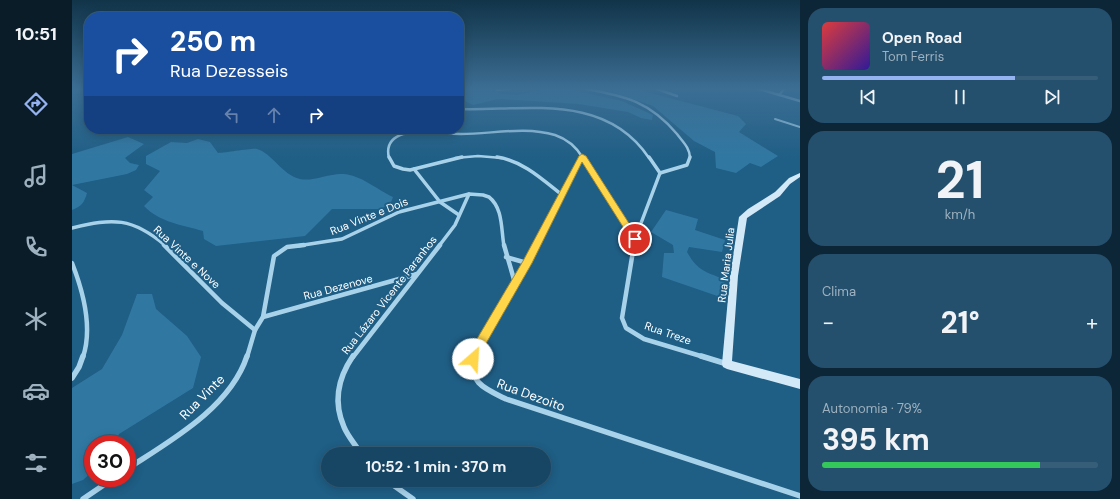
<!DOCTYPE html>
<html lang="pt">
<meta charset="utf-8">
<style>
:root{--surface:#174664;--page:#24506d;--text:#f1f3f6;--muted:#9eb1bf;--line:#365e78;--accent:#95b2f1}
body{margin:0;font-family:"DM Sans",sans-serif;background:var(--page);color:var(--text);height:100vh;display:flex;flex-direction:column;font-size:15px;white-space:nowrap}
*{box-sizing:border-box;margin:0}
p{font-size:13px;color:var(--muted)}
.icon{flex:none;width:22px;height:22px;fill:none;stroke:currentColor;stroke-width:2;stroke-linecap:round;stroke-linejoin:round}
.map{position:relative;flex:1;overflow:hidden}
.side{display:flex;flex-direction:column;gap:8px;padding:8px;background:#0d2637;width:320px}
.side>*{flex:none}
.top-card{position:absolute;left:12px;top:12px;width:380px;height:122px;border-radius:16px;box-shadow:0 2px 10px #0003,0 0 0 1px var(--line);background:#1a4fa0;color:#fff;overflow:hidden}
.speed{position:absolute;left:12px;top:435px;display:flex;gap:8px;font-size:20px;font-weight:700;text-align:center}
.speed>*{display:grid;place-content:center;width:52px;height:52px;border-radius:50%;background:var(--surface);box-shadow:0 2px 10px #0003,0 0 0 1px var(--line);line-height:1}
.speed .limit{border:6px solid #d22;background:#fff;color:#111}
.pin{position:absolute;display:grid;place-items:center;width:34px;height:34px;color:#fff;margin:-17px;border:2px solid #fff;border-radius:50%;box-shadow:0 1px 4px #0007}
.me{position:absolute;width:44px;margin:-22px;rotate:26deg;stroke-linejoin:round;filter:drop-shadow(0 0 3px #0008)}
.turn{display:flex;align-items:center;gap:14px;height:84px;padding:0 20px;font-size:18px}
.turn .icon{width:52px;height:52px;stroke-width:2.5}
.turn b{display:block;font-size:28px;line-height:34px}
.lanes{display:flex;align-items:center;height:38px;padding:0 20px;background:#0003;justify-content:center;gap:20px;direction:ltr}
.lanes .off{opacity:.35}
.big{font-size:30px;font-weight:700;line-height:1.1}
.side .tile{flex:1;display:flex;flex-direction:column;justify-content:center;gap:6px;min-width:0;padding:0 14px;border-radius:16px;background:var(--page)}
.side .dial{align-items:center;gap:0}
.dial b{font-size:52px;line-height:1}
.song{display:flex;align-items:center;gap:12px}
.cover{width:48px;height:48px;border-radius:6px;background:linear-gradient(135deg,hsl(0 70% 55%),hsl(250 70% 35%))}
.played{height:4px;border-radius:2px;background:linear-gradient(90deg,var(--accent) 70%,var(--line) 70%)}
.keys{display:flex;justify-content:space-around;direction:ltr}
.heat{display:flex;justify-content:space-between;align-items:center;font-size:22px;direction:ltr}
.charge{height:6px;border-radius:3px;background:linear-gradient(90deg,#34c759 79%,var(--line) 0)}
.trip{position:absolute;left:249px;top:447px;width:230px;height:40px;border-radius:20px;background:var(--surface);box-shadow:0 2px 10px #0003,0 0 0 1px var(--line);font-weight:700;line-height:40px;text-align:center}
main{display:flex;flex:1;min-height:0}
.tab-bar{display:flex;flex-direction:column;width:72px;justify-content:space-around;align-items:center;background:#091c28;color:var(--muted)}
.tab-bar .icon{width:28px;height:28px}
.tab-bar .active{color:var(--accent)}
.tab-bar b{font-size:18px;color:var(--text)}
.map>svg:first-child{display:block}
.green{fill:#3078a2}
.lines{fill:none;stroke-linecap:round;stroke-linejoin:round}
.lane{stroke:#a8d2ea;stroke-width:2}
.street-far3{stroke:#a8d2ea;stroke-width:2.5}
.street-far2{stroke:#a8d2ea;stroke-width:3.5}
.street-far1{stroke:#a8d2ea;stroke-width:4.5}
.street{stroke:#a8d2ea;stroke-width:5.5}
.secondary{fill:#d3e9f8;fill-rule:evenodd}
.route{fill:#ffd54a;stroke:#a68a30}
.labels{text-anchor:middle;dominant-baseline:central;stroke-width:4;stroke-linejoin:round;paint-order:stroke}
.street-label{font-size:11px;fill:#fff;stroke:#1f5e85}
.near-street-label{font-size:13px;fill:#fff;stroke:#1f5e85}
</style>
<main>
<nav class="tab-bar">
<b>10:51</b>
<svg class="icon active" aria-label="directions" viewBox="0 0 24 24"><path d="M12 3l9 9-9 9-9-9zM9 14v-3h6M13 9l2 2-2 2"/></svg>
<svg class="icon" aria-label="music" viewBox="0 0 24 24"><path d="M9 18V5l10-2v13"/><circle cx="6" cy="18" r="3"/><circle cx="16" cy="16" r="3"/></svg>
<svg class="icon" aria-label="phone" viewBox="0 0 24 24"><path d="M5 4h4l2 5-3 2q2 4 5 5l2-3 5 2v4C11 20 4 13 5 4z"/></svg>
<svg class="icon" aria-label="climate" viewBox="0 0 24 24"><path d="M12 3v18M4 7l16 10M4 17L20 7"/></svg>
<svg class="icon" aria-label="car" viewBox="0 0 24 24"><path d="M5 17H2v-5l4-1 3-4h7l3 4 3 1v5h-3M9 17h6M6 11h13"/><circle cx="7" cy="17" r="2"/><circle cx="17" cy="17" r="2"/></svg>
<svg class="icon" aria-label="filters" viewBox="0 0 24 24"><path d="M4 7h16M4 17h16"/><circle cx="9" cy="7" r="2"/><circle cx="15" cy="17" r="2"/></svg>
</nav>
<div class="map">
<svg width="728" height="499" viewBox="0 0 728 499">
<rect width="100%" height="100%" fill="#1f5e85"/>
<g class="green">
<path d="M387,89h32l11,5 16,1 27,-6h23l54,12 31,14 -1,5 -11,-2 -13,-6 -49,-8 -81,-5 -25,6 -14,-7z"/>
<path d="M531,89h32l103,27 8,8 -7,8 39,24 -17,11 -11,-4 -14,10 -20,-5 -1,-16 -21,-11 -41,-35z"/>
<path d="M56,137l16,7 -19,14 5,5 9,2 -3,5 -9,4 -55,11 15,8c-3,10 -5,13 -15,17v-56z"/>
<path d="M126,139l12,3 8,11c8,0 33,-5 39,-4 15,4 25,26 43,30 12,3 30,-6 43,-5 18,1 33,15 50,23l-3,8 -11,4h-47l-27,27 -89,10 -12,-7 -1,-8c-21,-6 -44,-9 -59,-25l9,-9 -9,-7 16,-19 -14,-7v-8l25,-14 16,1z"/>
<path d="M594,210l32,9 -3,11 30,10 -3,12 -33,-5 -2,5c10,18 18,20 37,27l2,20 -64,-22 2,-24h10l-1,-8 -22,-13z"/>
<path d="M65,294h15l4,15 31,27 14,21 -8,31 -74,46 -4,10h-22v27l-10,9 -11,4v-96l30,-19 20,-34z"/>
</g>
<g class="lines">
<path class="lane" d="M703,119l25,8"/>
<g class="street-far3">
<path d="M514,89c40,7 64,13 91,45 6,8 13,14 13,24"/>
<path d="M585,89l20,7"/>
<path d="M687,89l41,12"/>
<path d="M424,90l14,-1"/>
<path d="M707,95l5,-6"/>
<path d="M387,109c67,2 146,-17 190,49"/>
<path d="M317,158c-3,-12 2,-20 14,-24 19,-3 39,0 58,0 31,0 64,-8 94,1 12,4 22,13 28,23"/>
<path d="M383,158l23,-2 24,2"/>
<path d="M509,158l1,-2"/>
</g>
<g class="street-far2">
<path d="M317,157l5,9 9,3 7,1 52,-13"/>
<path d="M425,157c26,4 45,22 65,38"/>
<path d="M511,157l52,82"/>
<path d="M577,157l11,16"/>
<path d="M342,169l26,33 19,13"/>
<path d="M588,173l27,-8 3,-8"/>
<path d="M0,228c41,-10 60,-11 94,18"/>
<path d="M225,246l45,-7 57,-27 70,-18 14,1 6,2c14,11 12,32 15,49"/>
<path d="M367,246l16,-21 14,-31"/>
<path d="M464,246l45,-89"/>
<path d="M562,246l1,-7 25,-66"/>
</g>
<g class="street-far1">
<path d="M92,245l58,58 33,27"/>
<path d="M432,245l11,38"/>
<path d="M562,245l-12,73 4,10 18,11 60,18"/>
<path d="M434,257l21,6"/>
<path d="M0,263c11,28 21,64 11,94"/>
<path d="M191,317l154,-43"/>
<path d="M175,357l8,-27 8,-13 11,-61 13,-9 17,-2"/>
<path d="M281,357l87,-112"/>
<path d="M402,357l62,-112"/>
</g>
<g class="street">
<path d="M281,356c-15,22 -20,46 -9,71 4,10 12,18 17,27"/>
<path d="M402,356c-6,27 11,33 32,43l294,97"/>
<path d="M629,356l26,8"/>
<path d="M0,378l7,-11 4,-11"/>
<path d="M55,469c43,-28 103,-61 120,-113"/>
<path d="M314,480l27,19"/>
<path d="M11,499l31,-21"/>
</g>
<path class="secondary" d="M728,173v4l-10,7 -10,12 -33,22 -9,58 -6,85 68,18v10l-73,-20 -4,-2 -1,-3 8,-88 9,-59 9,-8 27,-17 14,-14z"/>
</g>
<linearGradient id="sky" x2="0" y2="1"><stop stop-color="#113449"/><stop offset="0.56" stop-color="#3c6e94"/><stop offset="1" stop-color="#3c6e94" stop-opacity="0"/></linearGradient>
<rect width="728" height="159" fill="url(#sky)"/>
<path class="route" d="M510,154l4,2 53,83 -1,2h-6l-50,-79 -50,101 -52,91 -3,9 -4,1 -4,-1 -2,-4 4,-10 52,-88 56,-105z"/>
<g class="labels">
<g class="street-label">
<text transform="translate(297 216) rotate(-22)">Rua Vinte e Dois</text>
<text transform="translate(115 257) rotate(43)">Rua Vinte e Nove</text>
<text transform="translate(654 265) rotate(-83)">Rua Maria Julia</text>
<text transform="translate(266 287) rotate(-15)">Rua Dezenove</text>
<text transform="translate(317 295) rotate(-52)">Rua Lázaro Vicente Paranhos</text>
<text transform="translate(596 333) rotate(19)">Rua Treze</text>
</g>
<g class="near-street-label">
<text transform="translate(459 395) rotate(20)">Rua Dezoito</text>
<text transform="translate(130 397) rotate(-45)">Rua Vinte</text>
</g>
</g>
</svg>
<div class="speed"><div class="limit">30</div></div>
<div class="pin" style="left:563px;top:239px;background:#d93025"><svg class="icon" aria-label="arrive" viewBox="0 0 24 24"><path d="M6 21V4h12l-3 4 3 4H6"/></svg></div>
<svg class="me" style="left:401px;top:359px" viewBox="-20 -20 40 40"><circle r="19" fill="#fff"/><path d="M0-13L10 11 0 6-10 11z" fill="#ffd54a"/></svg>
<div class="trip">10:52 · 1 min · 370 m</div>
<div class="top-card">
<div class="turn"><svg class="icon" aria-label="right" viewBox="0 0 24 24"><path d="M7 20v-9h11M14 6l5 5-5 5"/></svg><div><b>250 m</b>Rua Dezesseis</div></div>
<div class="lanes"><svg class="icon off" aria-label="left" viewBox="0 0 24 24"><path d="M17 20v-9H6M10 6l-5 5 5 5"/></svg><svg class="icon off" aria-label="ahead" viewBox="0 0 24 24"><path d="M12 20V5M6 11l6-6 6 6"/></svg><svg class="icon" aria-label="right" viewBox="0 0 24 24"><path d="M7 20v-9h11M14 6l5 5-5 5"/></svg></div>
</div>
</div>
<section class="side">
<div class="tile">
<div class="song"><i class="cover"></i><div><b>Open Road</b><p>Tom Ferris</p></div></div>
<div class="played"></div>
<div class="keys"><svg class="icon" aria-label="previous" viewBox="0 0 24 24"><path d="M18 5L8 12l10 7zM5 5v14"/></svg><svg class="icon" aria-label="pause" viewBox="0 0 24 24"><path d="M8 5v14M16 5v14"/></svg><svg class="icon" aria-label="next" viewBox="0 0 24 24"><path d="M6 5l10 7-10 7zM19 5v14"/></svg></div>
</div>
<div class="tile dial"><b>21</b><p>km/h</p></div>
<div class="tile"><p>Clima</p>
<div class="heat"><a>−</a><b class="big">21°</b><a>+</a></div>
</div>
<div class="tile"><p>Autonomia · 79%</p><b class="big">395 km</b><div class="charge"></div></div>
</section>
</main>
